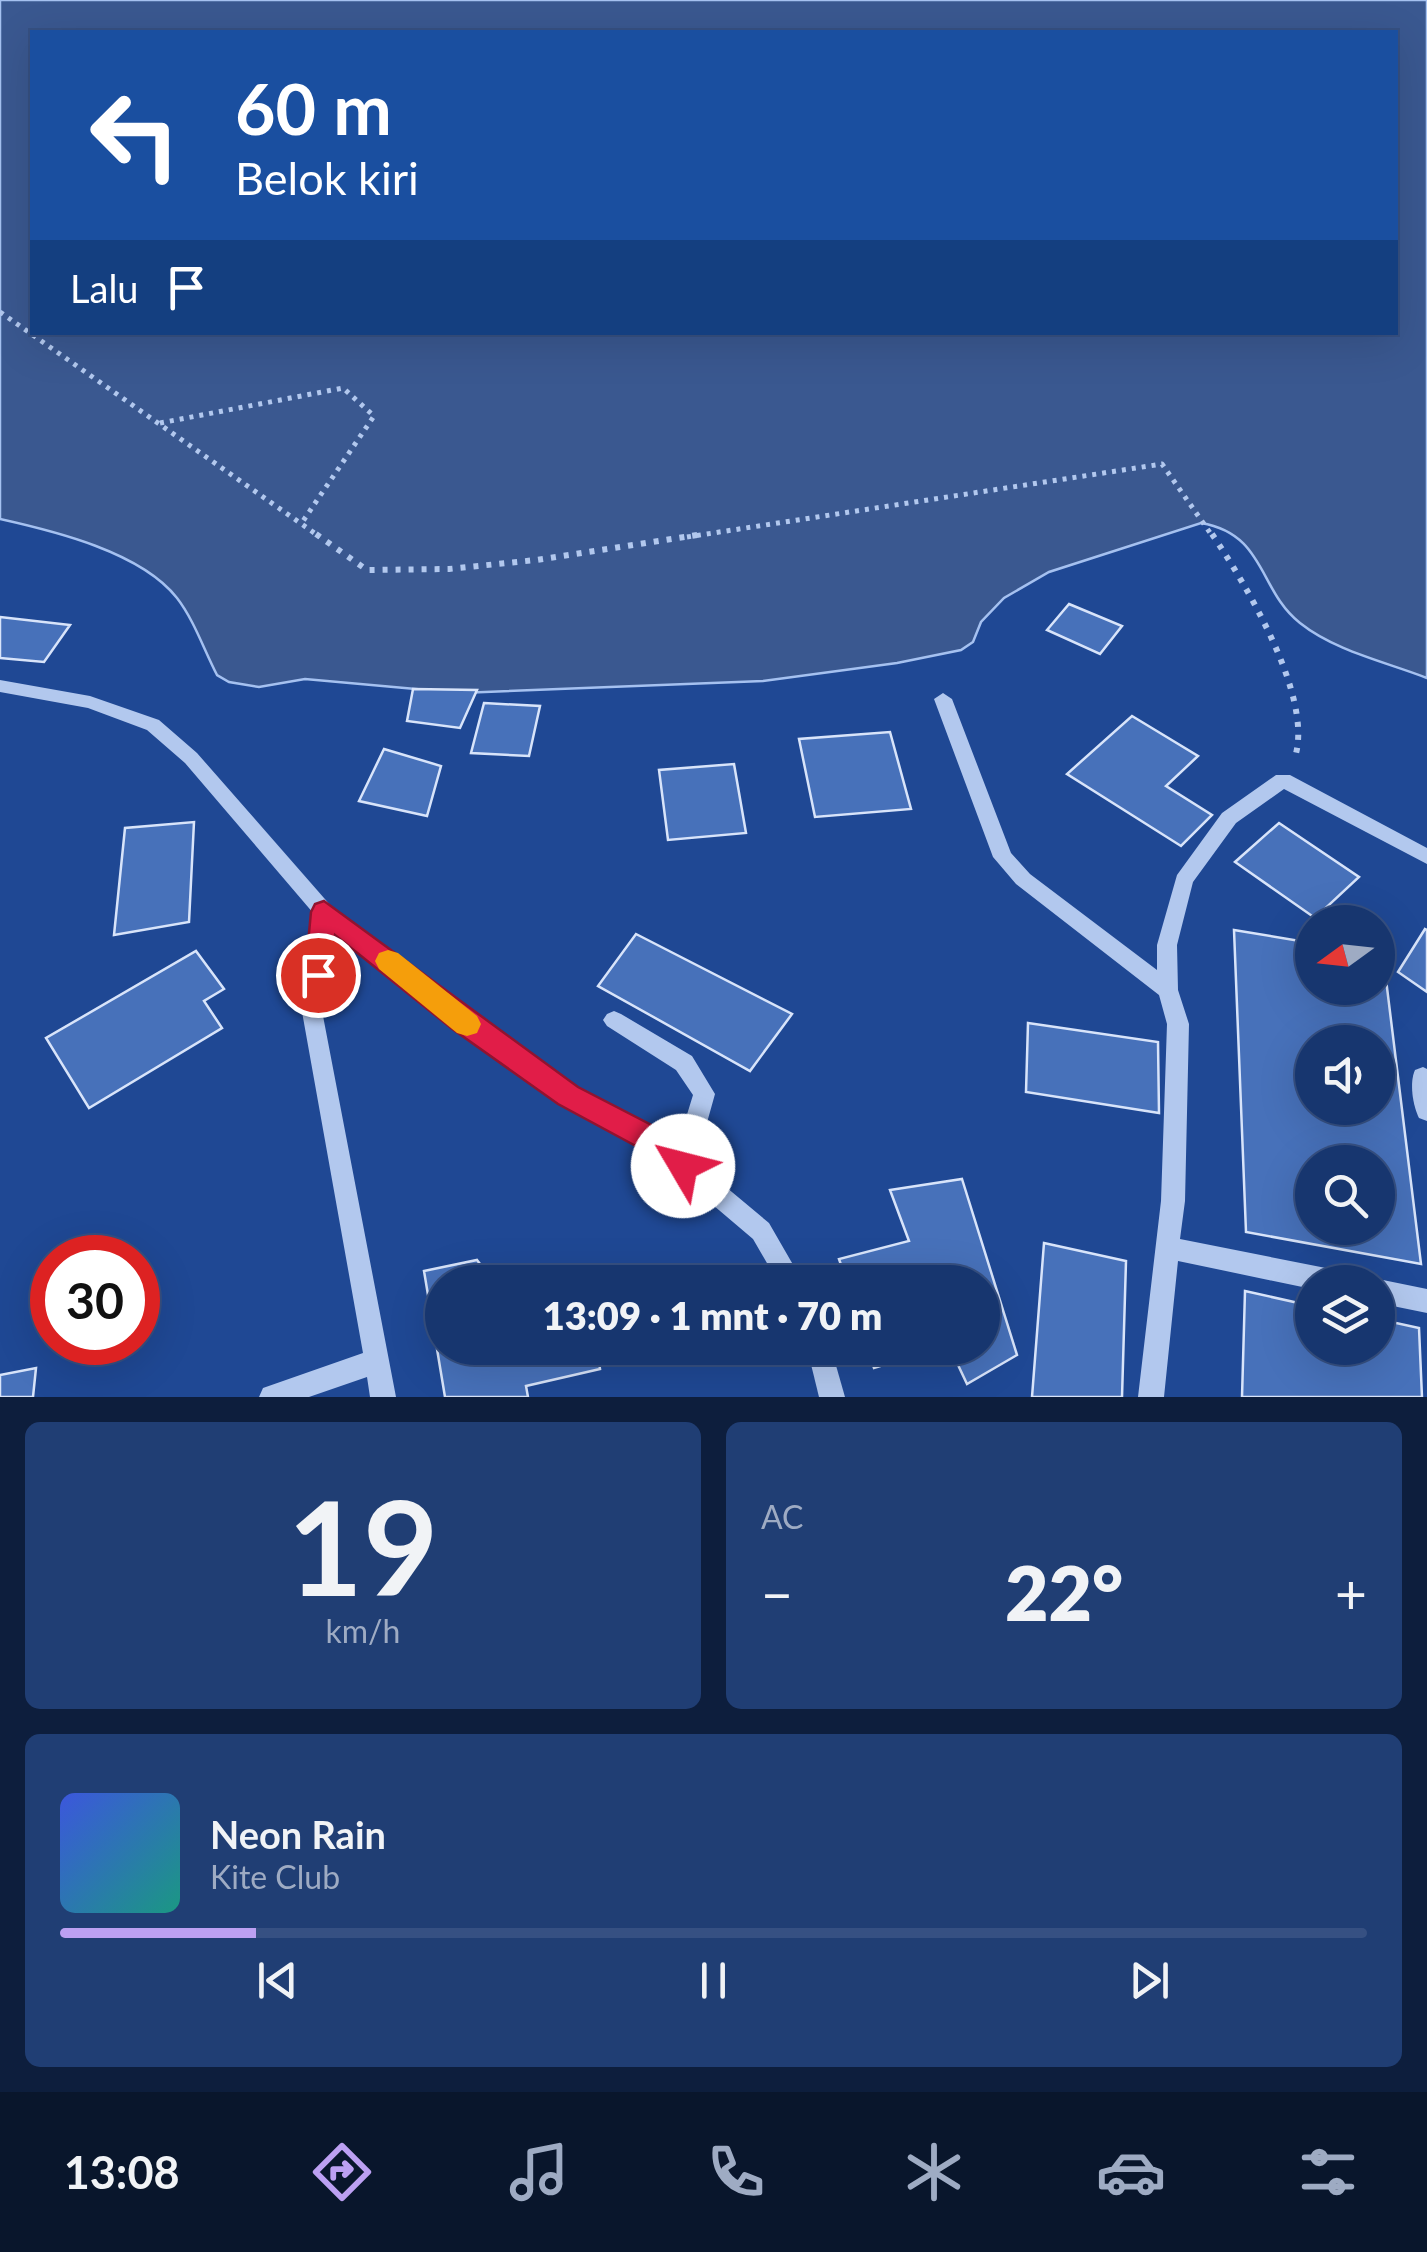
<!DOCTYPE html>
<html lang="id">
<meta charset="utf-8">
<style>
:root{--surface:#17366f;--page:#203e74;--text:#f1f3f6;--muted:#9eabc3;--line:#365082;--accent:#bca0f2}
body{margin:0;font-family:Lato,sans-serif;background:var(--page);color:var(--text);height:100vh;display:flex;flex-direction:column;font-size:38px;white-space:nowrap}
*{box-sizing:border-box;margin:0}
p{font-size:32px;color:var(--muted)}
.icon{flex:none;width:55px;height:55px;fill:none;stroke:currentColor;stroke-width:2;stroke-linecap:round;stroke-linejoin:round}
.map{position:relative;height:1397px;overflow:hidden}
.panel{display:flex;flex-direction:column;gap:25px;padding:25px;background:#0d1e3d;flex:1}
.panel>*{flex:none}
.guide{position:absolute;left:30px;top:30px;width:1368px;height:305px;border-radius:0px;box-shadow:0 10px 40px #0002,0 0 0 2px var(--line);background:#1a4fa0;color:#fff;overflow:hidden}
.needle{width:65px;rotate:255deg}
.controls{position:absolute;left:1295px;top:905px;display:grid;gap:20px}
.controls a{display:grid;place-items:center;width:100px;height:100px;border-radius:50%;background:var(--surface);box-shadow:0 10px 40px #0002,0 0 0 2px var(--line);font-size:50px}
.speed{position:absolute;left:30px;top:1235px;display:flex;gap:20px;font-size:50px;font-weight:700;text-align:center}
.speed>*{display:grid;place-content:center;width:130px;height:130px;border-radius:50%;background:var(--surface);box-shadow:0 10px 40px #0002,0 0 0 2px var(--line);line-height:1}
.speed .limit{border:15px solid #d22;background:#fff;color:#111}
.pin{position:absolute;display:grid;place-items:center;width:85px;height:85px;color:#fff;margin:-42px;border:5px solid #fff;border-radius:50%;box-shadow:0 2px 10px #0007}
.me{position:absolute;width:110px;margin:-55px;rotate:307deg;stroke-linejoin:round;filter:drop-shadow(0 0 8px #0008)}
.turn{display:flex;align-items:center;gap:35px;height:210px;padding:0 40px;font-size:45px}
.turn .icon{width:130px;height:130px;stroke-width:2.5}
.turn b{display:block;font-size:70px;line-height:85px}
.then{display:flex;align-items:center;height:95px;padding:0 40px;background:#0003;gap:20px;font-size:38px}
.big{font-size:75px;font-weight:800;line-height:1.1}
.panel .widget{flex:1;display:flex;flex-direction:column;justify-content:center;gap:15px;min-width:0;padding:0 35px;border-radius:15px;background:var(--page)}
.panel .dial{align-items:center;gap:0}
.dial b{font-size:130px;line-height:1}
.song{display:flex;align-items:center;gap:30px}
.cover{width:120px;height:120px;border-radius:15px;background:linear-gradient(135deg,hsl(230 70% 55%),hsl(170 70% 35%))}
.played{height:10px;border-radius:5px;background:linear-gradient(90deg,var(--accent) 15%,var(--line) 15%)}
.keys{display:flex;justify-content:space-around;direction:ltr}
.heat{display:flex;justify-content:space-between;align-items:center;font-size:55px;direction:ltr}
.panel .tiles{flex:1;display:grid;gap:25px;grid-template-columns:1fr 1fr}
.widget:last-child{grid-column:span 2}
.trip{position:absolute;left:425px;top:1265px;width:575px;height:100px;border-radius:50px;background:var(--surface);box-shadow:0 10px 40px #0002,0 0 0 2px var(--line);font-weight:800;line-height:100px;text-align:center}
.tabs{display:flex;height:160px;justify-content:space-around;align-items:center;background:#09162c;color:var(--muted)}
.tabs .icon{width:70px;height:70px}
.tabs .on{color:var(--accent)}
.tabs b{font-size:45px;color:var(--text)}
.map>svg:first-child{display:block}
.water{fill:#3a5890;stroke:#a5c1f0;stroke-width:2.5;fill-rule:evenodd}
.building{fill:#4771ba;stroke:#d8e4fa;stroke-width:2.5;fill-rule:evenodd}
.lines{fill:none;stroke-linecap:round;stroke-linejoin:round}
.path-far1{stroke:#b2c8ee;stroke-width:5;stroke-dasharray:4 6;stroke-linecap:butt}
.path{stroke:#b2c8ee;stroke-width:6;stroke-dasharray:5 8;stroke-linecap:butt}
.minor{fill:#b2c8ee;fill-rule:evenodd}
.route{fill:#e11d48;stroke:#92132f;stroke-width:2.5}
.slow{fill:#f59e0b}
</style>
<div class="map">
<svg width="1427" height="1397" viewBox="0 0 1427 1397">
<rect width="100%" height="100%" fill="#1f4894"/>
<path class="water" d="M0,0h1427v678c-41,-16 -92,-27 -127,-55 -42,-33 -34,-89 -99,-100l-152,49 -45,26 -23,24 -8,20 -12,8 -64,13 -134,18 -303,12 -155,-14 -46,8 -30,-5 -12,-7c-13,-25 -23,-55 -40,-77 -36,-46 -123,-67 -177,-79zM32,32h1363v300h-1363z"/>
<g class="building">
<path d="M1069,604l53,22 -22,28 -53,-24z"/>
<path d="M0,617l70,8 -26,37 -44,-4z"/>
<path d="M413,689l64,1 -17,38 -53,-7z"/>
<path d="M484,703l56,3 -11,50 -58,-3z"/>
<path d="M1132,716l66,40 -32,30 46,29 -31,31 -114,-72z"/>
<path d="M890,732l21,77 -96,8 -16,-78z"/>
<path d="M384,749l57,17 -14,50 -68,-15z"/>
<path d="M734,764l12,69 -78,7 -9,-70z"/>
<path d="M194,822l-5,100 -75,13 11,-107z"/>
<path d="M1279,823l80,54 -44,41 -80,-56z"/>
<path d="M1425,929l2,1v62l-29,-20z"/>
<path d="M1234,930l78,13v45h66v-34l5,1 38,309 -175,-32zM1312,1042h66v66h-66zM1312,1162h66v66h-66z"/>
<path d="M636,934l156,80 -42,57 -152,-85z"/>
<path d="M196,951l28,38 -20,12 18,27 -133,80 -43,-70z"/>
<path d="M1028,1023l130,19 1,71 -133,-21z"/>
<path d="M962,1179l55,176 -50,29 -17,-36h32v-66h-135l-8,-23 70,-18 -19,-51z"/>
<path d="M1044,1243l82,18 -4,136h-90z"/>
<path d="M477,1260l17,22h-52v66h155l3,21 -74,17 2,11h-83l-21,-126z"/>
<path d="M1245,1291l67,15v42h66v-29l41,9 3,69h-180z"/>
<path d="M867,1348h73l-66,20z"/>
<path d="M36,1368l-3,29h-33v-22z"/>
</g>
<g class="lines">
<g class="path-far1">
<path d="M0,312l320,225"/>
<path d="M160,423l183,-35 31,28 -73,108"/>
<path d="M687,537l475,-73 51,73"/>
</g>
<g class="path">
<path d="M316,534l51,36 82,-1 87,-9 168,-26"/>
<path d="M1212,534c33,49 102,163 83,223"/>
</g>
<g class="minor">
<path d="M0,680l90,16 69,24 38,33 134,153 136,108 109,74 87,47 14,12 16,-52 -17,-25 -69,-44 -4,-6 4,-6 7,-3 7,3 71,42 23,38 -19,68 73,61 34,59h-25l-25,-43 -106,-90 -87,-47 -107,-76 -120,-96 -4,45 -10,20 77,402h-26l-3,-20 -58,20h-50l4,-9 100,-35 -64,-358 10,-20 5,-61 -129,-151 -38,-33 -59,-22 -88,-16z"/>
<path d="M943,693l9,6 59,154 19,21 127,96v-25l20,-70 45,-62 54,-38h14l137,73v16l-143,-75 -48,34 -43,59 -16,63 1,45 11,34 -4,177 -5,38 156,31 8,4 4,8h-36v7l-134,-28 -14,136h-26l23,-196 6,-177 -8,-29 -143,-111 -23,-27 -59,-158z"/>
<path d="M1423,1067l4,2v52l-8,-3c-6,-12 -10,-35 -4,-48z"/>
<path d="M1378,1279l49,10v24l-49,-10v-21h-8z"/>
<path d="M807,1348h24l14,49h-26z"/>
</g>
</g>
<path class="route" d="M324,901l254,186 87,45 29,24 4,10 -4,9 -11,4 -38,-28 -87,-47 -107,-76 -116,-93 -7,48 -10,3 -9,-3 -4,-8 6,-63 4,-8z"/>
<path class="slow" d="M388,950l10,3 79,63 4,8 -4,9 -10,3 -10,-3 -78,-64 -4,-8 4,-8z"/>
</svg>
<div class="controls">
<a><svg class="needle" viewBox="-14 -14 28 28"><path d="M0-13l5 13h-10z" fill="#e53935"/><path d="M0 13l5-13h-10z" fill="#9eabc3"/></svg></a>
<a><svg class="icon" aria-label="sound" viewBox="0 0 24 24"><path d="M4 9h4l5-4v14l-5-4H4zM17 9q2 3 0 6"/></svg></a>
<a><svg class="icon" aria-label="search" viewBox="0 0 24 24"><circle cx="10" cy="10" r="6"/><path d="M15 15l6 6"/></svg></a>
<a><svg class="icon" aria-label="layers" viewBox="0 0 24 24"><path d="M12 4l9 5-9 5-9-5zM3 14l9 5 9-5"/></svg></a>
</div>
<div class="speed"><div class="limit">30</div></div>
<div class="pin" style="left:318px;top:975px;background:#d93025"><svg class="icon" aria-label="arrive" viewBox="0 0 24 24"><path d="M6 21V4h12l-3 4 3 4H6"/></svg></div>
<svg class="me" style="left:683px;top:1166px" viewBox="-20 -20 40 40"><circle r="19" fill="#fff"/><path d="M0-13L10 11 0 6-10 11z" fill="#e11d48"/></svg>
<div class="trip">13:09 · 1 mnt · 70 m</div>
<div class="guide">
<div class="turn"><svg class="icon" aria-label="left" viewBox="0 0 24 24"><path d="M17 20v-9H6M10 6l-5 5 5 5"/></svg><div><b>60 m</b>Belok kiri</div></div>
<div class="then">Lalu<svg class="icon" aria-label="arrive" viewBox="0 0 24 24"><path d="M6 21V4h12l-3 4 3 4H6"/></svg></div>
</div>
</div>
<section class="panel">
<div class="tiles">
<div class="widget dial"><b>19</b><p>km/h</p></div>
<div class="widget"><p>AC</p>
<div class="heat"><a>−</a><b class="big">22°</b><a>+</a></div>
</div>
<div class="widget">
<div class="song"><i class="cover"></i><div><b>Neon Rain</b><p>Kite Club</p></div></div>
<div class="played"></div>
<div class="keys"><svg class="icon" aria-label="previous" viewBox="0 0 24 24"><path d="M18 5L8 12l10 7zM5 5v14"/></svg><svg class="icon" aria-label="pause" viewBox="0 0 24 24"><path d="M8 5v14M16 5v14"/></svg><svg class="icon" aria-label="next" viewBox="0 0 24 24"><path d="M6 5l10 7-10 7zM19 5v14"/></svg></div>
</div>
</div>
</section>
<nav class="tabs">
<b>13:08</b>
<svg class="icon on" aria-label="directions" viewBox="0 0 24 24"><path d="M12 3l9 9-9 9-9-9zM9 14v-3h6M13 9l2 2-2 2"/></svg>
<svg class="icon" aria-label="music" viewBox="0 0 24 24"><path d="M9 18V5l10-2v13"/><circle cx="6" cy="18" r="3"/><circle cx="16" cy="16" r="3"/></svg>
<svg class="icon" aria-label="phone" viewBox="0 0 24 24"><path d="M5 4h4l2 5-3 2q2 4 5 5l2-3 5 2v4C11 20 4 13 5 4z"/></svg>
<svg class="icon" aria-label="climate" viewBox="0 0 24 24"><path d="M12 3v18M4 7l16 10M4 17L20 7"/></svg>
<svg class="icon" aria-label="car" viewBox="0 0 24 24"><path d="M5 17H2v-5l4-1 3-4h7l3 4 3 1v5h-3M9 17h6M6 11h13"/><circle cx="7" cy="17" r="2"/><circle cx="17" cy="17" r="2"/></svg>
<svg class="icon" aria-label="filters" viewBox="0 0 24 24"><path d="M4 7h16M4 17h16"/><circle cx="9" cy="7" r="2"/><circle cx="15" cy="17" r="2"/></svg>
</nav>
